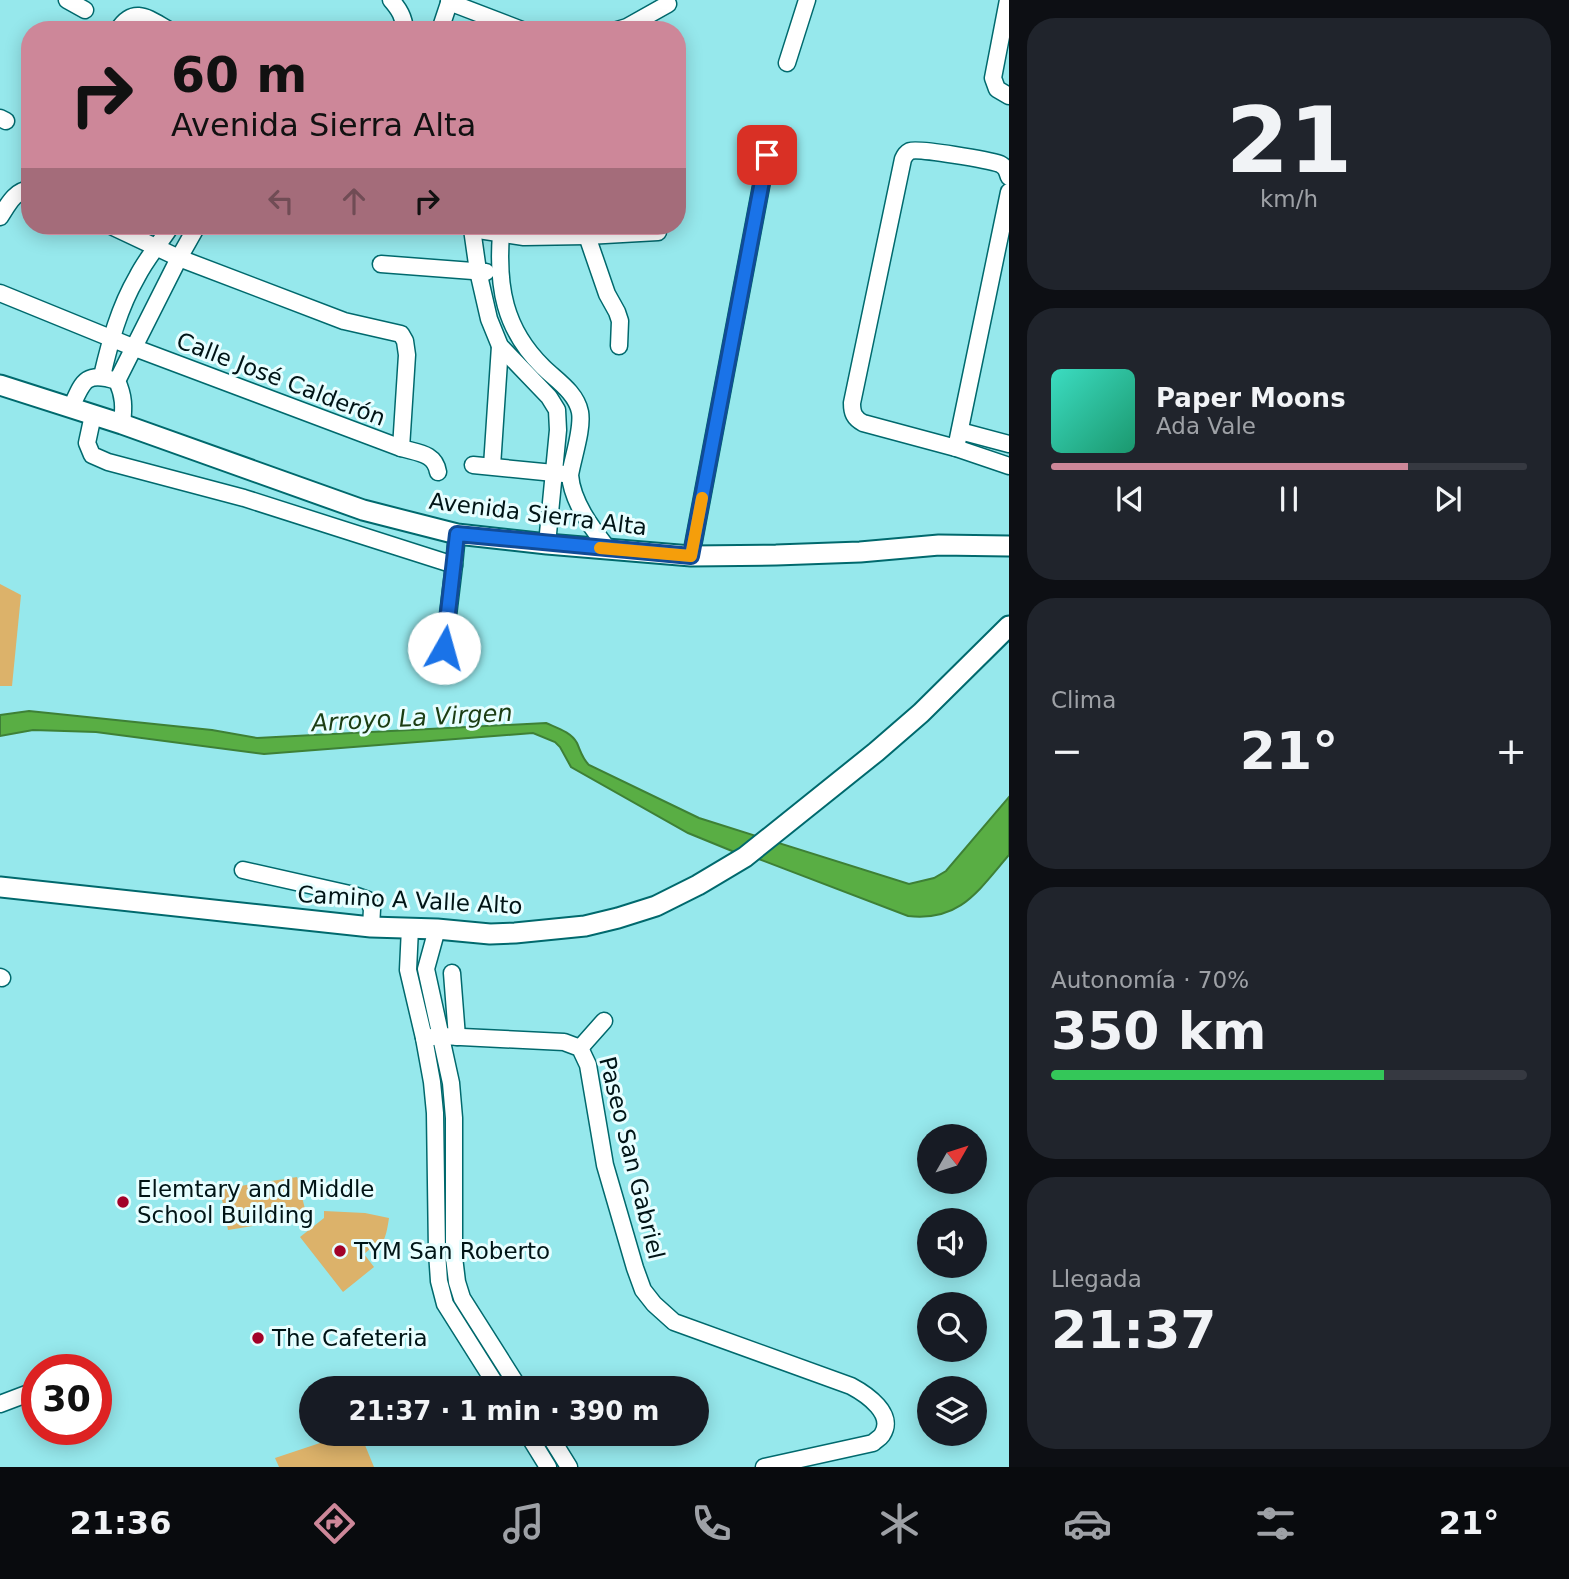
<!DOCTYPE html>
<html lang="es">
<meta charset="utf-8">
<style>
:root{--surface:#171b24;--page:#20242c;--text:#f1f3f6;--muted:#9ea1a6;--line:#363941;--accent:#cd8799}
body{margin:0;font-family:"DejaVu Sans",sans-serif;background:var(--page);color:var(--text);height:100vh;display:flex;flex-direction:column;font-size:26px;white-space:nowrap}
*{box-sizing:border-box;margin:0}
p{font-size:23px;color:var(--muted)}
.icon{flex:none;width:38px;height:38px;fill:none;stroke:currentColor;stroke-width:2;stroke-linecap:round;stroke-linejoin:round}
.map{position:relative;flex:1;overflow:hidden}
.drawer{display:flex;flex-direction:column;gap:18px;padding:18px;background:#0d0f14;width:560px}
.drawer>*{flex:none}
.hud{position:absolute;left:21px;top:21px;width:665px;height:214px;border-radius:28px;box-shadow:0 4px 18px #0003;background:#cd8799;color:#111;overflow:hidden}
.needle{width:46px;rotate:51deg}
.buttons{position:absolute;left:917px;top:1124px;display:grid;gap:14px}
.buttons a{display:grid;place-items:center;width:70px;height:70px;border-radius:50%;background:var(--surface);box-shadow:0 4px 18px #0003;font-size:35px}
.speed{position:absolute;left:21px;top:1354px;display:flex;gap:14px;font-size:35px;font-weight:700;text-align:center}
.speed>*{display:grid;place-content:center;width:91px;height:91px;border-radius:50%;background:var(--surface);box-shadow:0 4px 18px #0003;line-height:1}
.speed .limit{border:10px solid #d22;background:#fff;color:#111}
.pin{position:absolute;display:grid;place-items:center;width:60px;height:60px;color:#fff;margin:-30px;border-radius:14px;box-shadow:0 4px 10px #0006}
.me{position:absolute;width:77px;margin:-38px;rotate:7deg;stroke-linejoin:round;filter:drop-shadow(0 0 5px #0008)}
.turn{display:flex;align-items:center;gap:24px;height:147px;padding:0 35px;font-size:32px}
.turn .icon{width:91px;height:91px;stroke-width:2.5}
.turn b{display:block;font-size:49px;line-height:60px}
.lanes{display:flex;align-items:center;height:66px;padding:0 35px;background:#0003;justify-content:center;gap:35px;direction:ltr}
.lanes .off{opacity:.35}
.big{font-size:52px;font-weight:800;line-height:1.1}
.drawer .widget{flex:1;display:flex;flex-direction:column;justify-content:center;gap:10px;min-width:0;padding:0 24px;border-radius:28px;background:var(--page)}
.drawer .dial{align-items:center;gap:0}
.dial b{font-size:91px;line-height:1}
.song{display:flex;align-items:center;gap:21px}
.cover{width:84px;height:84px;border-radius:10px;background:linear-gradient(135deg,hsl(170 70% 55%),hsl(160 70% 35%))}
.played{height:7px;border-radius:4px;background:linear-gradient(90deg,var(--accent) 75%,var(--line) 75%)}
.keys{display:flex;justify-content:space-around;direction:ltr}
.heat{display:flex;justify-content:space-between;align-items:center;font-size:38px;direction:ltr}
.charge{height:10px;border-radius:5px;background:linear-gradient(90deg,#34c759 70%,var(--line) 0)}
.trip{position:absolute;left:299px;top:1376px;width:410px;height:70px;border-radius:35px;background:var(--surface);box-shadow:0 4px 18px #0003;font-weight:800;line-height:70px;text-align:center}
.tabs{display:flex;height:112px;justify-content:space-around;align-items:center;background:#090b0e;color:var(--muted)}
.tabs .icon{width:49px;height:49px}
.tabs .active{color:var(--accent)}
.tabs b{font-size:32px;color:var(--text)}
main{display:flex;flex:1;min-height:0}
.map>svg:first-child{display:block}
.green{fill:#dcb26a}
.water{fill:#59ae44;stroke:#3e8036;stroke-width:2}
.lines{fill:none;stroke-linecap:round;stroke-linejoin:round}
.minor-casing{stroke:#00696d;stroke-width:19}
.tertiary-casing{stroke:#00696d;stroke-width:23}
.minor{stroke:#fff;stroke-width:16}
.tertiary{stroke:#fff;stroke-width:19}
.route-casing{stroke:#114b97;stroke-width:18}
.route{stroke:#1a73e8;stroke-width:12}
.slow{stroke:#f59e0b;stroke-width:12}
.poi-dot{fill:#a20228;stroke:#e7feff;stroke-width:2.5}
.labels{text-anchor:middle;dominant-baseline:central;stroke-width:6;stroke-linejoin:round;paint-order:stroke}
.street-label{font-size:23px;fill:#001416;stroke:#e7feff}
.poi-label{font-size:23px;fill:#001416;stroke:#e7feff;text-anchor:start}
.water-label{font-size:24px;font-style:italic;fill:#1b3d13;stroke:#e7feff}
</style>
<main>
<div class="map">
<svg width="1009" height="1467" viewBox="0 0 1009 1467">
<rect width="100%" height="100%" fill="#96e8ec"/>
<g class="green">
<path d="M0,584l21,11 -9,91h-12z"/>
<path d="M297,1177l10,40 -79,13 -8,-41z"/>
<path d="M324,1211l41,2 24,5c-2,13 -4,27 -15,34l-4,-3 -6,5 10,13 -31,25 -43,-55 24,-19z"/>
<path d="M350,1433h10l14,34h-95l-4,-9z"/>
</g>
<path class="water" d="M29,711l183,19 45,8 289,-15c11,5 25,9 31,20 4,9 5,15 12,22l110,53 210,66 25,-6 12,-7 63,-74v58c-31,36 -49,67 -101,61l-152,-58 -24,-7 -44,-18 -117,-66 -11,-20 -5,-5 -22,-9 -269,21 -168,-22 -63,-2 -33,6v-21z"/>
<g class="lines">
<defs>
<g id="minor">
<path d="M67,0l18,10"/>
<path d="M391,0c8,9 13,17 14,30"/>
<path d="M1008,0l-15,78 4,11 12,7"/>
<path d="M449,2l73,28"/>
<path d="M118,30c16,-25 31,-11 51,0"/>
<path d="M440,30l10,-30"/>
<path d="M617,30l10,-3 41,-23"/>
<path d="M787,63l20,-63"/>
<path d="M0,118l6,3"/>
<path d="M1009,177c-2,-6 -3,-10 -9,-13 -11,-4 -81,-16 -90,-13 -4,2 -5,4 -7,8l-51,244c0,10 2,15 11,20l93,25 53,18"/>
<path d="M0,217c8,-12 14,-26 30,-28"/>
<path d="M111,226l68,32 165,63 57,13 4,7 2,14 -6,93"/>
<path d="M468,226l4,3 6,42 11,48 11,27 49,51 8,13 1,20 -11,114"/>
<path d="M472,229l52,8 63,-1 71,-4"/>
<path d="M501,234c-4,52 3,95 42,133 13,13 33,25 37,45 3,17 -7,45 -10,63 2,27 22,53 38,74"/>
<path d="M587,236l20,58 10,18 3,9 -1,25"/>
<path d="M381,264l105,8"/>
<path d="M0,293l135,55 266,100c17,5 34,5 37,24"/>
<path d="M102,376c8,-34 17,-68 35,-99 9,-18 23,-34 34,-51"/>
<path d="M117,381l62,-123 18,-32"/>
<path d="M71,408c12,-27 14,-37 46,-27 7,15 7,26 5,43"/>
<path d="M93,415l-6,28 5,12 16,7 136,36 210,67 3,-31"/>
<path d="M960,431l49,13"/>
<path d="M956,448l53,-256"/>
<path d="M473,465l91,9"/>
<path d="M492,466l8,-120"/>
<path d="M691,556l76,-401"/>
<path d="M444,648l10,-83"/>
<path d="M243,870l111,25 14,5 4,9 -1,18"/>
<path d="M410,928l-2,42 16,68 8,44 3,31 2,139 2,29 6,23 53,84"/>
<path d="M437,929l-11,40 25,114 3,35v139l3,25 5,16 57,90"/>
<path d="M452,973l5,64"/>
<path d="M0,977l2,1"/>
<path d="M424,1038l17,-2 123,6 16,6 8,17 17,100 30,103 8,22 11,14 20,18 177,64c15,8 45,28 31,49 -2,3 -6,5 -9,8l-109,24"/>
<path d="M580,1048l24,-27"/>
<path d="M0,1404l37,-14"/>
<path d="M527,1433l21,34"/>
<path d="M548,1433l21,34"/>
</g>
<g id="tertiary">
<path d="M0,385l122,39 241,86 94,24 90,10 144,12 85,-1 84,-3 79,-7 70,1"/>
<path d="M0,887l371,40 66,2 53,5 25,-1 70,-7 33,-8 38,-12 42,-21 47,-28 131,-105 45,-39 88,-87"/>
</g>
</defs>
<use href="#minor" class="minor-casing"/>
<use href="#tertiary" class="tertiary-casing"/>
<use href="#minor" class="minor"/>
<use href="#tertiary" class="tertiary"/>
</g>
<g class="lines">
<defs>
<path id="route" d="M444,648l13,-114 234,22 76,-401"/>
</defs>
<use href="#route" class="route-casing"/>
<use href="#route" class="route"/>
<path class="slow" d="M600,548l91,8 11,-58"/>
</g>
<g class="poi-dot">
<circle cx="123" cy="1202" r="7"/>
<circle cx="340" cy="1251" r="7"/>
<circle cx="258" cy="1338" r="7"/>
</g>
<g class="labels">
<g class="street-label">
<text transform="translate(281 379) rotate(21)">Calle José Calderón</text>
<text transform="translate(538 514) rotate(7)">Avenida Sierra Alta</text>
<text transform="translate(410 900) rotate(3)">Camino A Valle Alto</text>
<text transform="translate(632 1158) rotate(76)">Paseo San Gabriel</text>
</g>
<g class="poi-label">
<text x="137" y="1189">Elemtary and Middle<tspan x="137" dy="26">School Building</tspan></text>
<text x="354" y="1251">TYM San Roberto</text>
<text x="272" y="1338">The Cafeteria</text>
</g>
<g class="water-label">
<text transform="translate(412 718) rotate(-3)">Arroyo La Virgen</text>
</g>
</g>
</svg>
<div class="buttons">
<a><svg class="needle" viewBox="-14 -14 28 28"><path d="M0-13l5 13h-10z" fill="#e53935"/><path d="M0 13l5-13h-10z" fill="#9ea1a6"/></svg></a>
<a><svg class="icon" aria-label="sound" viewBox="0 0 24 24"><path d="M4 9h4l5-4v14l-5-4H4zM17 9q2 3 0 6"/></svg></a>
<a><svg class="icon" aria-label="search" viewBox="0 0 24 24"><circle cx="10" cy="10" r="6"/><path d="M15 15l6 6"/></svg></a>
<a><svg class="icon" aria-label="layers" viewBox="0 0 24 24"><path d="M12 4l9 5-9 5-9-5zM3 14l9 5 9-5"/></svg></a>
</div>
<div class="speed"><div class="limit">30</div></div>
<div class="pin" style="left:767px;top:155px;background:#d93025"><svg class="icon" aria-label="arrive" viewBox="0 0 24 24"><path d="M6 21V4h12l-3 4 3 4H6"/></svg></div>
<svg class="me" style="left:444px;top:648px" viewBox="-20 -20 40 40"><circle r="19" fill="#fff"/><path d="M0-13L10 11 0 6-10 11z" fill="#1a73e8"/></svg>
<div class="trip">21:37 · 1 min · 390 m</div>
<div class="hud">
<div class="turn"><svg class="icon" aria-label="right" viewBox="0 0 24 24"><path d="M7 20v-9h11M14 6l5 5-5 5"/></svg><div><b>60 m</b>Avenida Sierra Alta</div></div>
<div class="lanes"><svg class="icon off" aria-label="left" viewBox="0 0 24 24"><path d="M17 20v-9H6M10 6l-5 5 5 5"/></svg><svg class="icon off" aria-label="ahead" viewBox="0 0 24 24"><path d="M12 20V5M6 11l6-6 6 6"/></svg><svg class="icon" aria-label="right" viewBox="0 0 24 24"><path d="M7 20v-9h11M14 6l5 5-5 5"/></svg></div>
</div>
</div>
<section class="drawer">
<div class="widget dial"><b>21</b><p>km/h</p></div>
<div class="widget">
<div class="song"><i class="cover"></i><div><b>Paper Moons</b><p>Ada Vale</p></div></div>
<div class="played"></div>
<div class="keys"><svg class="icon" aria-label="previous" viewBox="0 0 24 24"><path d="M18 5L8 12l10 7zM5 5v14"/></svg><svg class="icon" aria-label="pause" viewBox="0 0 24 24"><path d="M8 5v14M16 5v14"/></svg><svg class="icon" aria-label="next" viewBox="0 0 24 24"><path d="M6 5l10 7-10 7zM19 5v14"/></svg></div>
</div>
<div class="widget"><p>Clima</p>
<div class="heat"><a>−</a><b class="big">21°</b><a>+</a></div>
</div>
<div class="widget"><p>Autonomía · 70%</p><b class="big">350 km</b><div class="charge"></div></div>
<div class="widget"><p>Llegada</p><b class="big">21:37</b></div>
</section>
</main>
<nav class="tabs">
<b>21:36</b>
<svg class="icon active" aria-label="directions" viewBox="0 0 24 24"><path d="M12 3l9 9-9 9-9-9zM9 14v-3h6M13 9l2 2-2 2"/></svg>
<svg class="icon" aria-label="music" viewBox="0 0 24 24"><path d="M9 18V5l10-2v13"/><circle cx="6" cy="18" r="3"/><circle cx="16" cy="16" r="3"/></svg>
<svg class="icon" aria-label="phone" viewBox="0 0 24 24"><path d="M5 4h4l2 5-3 2q2 4 5 5l2-3 5 2v4C11 20 4 13 5 4z"/></svg>
<svg class="icon" aria-label="climate" viewBox="0 0 24 24"><path d="M12 3v18M4 7l16 10M4 17L20 7"/></svg>
<svg class="icon" aria-label="car" viewBox="0 0 24 24"><path d="M5 17H2v-5l4-1 3-4h7l3 4 3 1v5h-3M9 17h6M6 11h13"/><circle cx="7" cy="17" r="2"/><circle cx="17" cy="17" r="2"/></svg>
<svg class="icon" aria-label="filters" viewBox="0 0 24 24"><path d="M4 7h16M4 17h16"/><circle cx="9" cy="7" r="2"/><circle cx="15" cy="17" r="2"/></svg>
<b>21°</b>
</nav>
